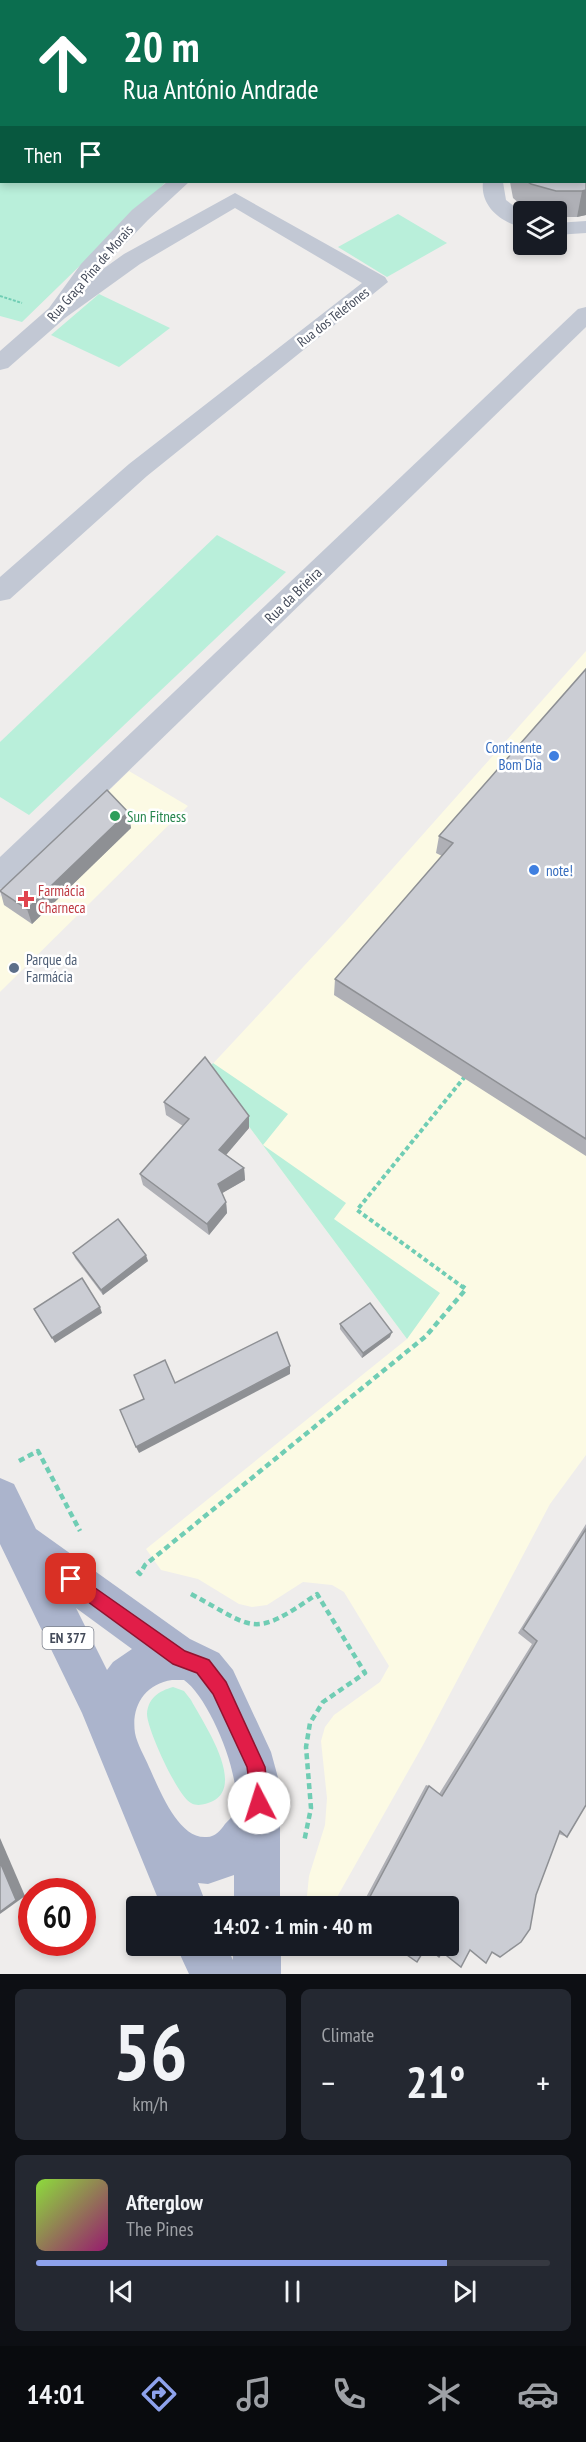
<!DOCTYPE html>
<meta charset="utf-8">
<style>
:root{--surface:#171b24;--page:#242831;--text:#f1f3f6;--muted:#9ea1a6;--line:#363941;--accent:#8ea2ec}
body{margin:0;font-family:"PT Sans Narrow",sans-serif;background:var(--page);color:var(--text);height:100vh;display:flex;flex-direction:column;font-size:22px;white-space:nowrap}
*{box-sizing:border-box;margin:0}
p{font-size:20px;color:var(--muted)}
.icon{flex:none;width:33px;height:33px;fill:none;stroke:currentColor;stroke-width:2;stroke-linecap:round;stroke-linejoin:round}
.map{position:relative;height:1974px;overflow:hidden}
.drawer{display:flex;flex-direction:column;gap:15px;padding:15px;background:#0d0f14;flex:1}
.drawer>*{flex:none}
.banner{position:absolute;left:0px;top:0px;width:586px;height:183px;box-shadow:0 3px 9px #0003;background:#0b6e4f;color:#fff;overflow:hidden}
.fabs{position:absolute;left:513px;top:201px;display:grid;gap:12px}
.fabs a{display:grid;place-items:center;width:54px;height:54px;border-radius:6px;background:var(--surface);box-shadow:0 3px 9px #0003;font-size:30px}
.speed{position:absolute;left:18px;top:1878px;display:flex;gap:12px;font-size:30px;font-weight:700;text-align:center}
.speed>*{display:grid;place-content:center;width:78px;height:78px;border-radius:50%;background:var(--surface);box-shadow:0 3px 9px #0003;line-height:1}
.speed .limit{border:9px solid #d22;background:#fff;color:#111}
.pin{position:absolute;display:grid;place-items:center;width:51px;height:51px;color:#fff;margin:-26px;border-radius:12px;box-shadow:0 3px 9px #0006}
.me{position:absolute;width:66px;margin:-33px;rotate:355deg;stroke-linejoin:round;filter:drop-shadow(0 0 4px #0008)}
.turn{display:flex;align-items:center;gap:21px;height:126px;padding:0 24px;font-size:27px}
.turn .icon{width:78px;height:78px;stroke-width:2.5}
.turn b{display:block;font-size:42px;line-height:51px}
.then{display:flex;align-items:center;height:57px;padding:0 24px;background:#0003;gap:12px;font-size:22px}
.big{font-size:45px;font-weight:700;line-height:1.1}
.drawer .widget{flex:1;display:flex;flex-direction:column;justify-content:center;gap:9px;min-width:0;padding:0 21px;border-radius:9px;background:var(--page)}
.drawer .dial{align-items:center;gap:0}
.dial b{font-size:78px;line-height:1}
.song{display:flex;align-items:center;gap:18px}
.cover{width:72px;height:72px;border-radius:9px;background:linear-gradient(135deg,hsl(90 70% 55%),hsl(320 70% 35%))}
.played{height:6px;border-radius:3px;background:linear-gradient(90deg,var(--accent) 80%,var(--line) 80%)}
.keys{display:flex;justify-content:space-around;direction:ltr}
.heat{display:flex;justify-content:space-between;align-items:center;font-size:33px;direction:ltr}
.drawer .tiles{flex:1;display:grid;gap:15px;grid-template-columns:1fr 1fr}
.widget:last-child{grid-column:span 2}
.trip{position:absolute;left:126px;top:1896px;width:333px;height:60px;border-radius:6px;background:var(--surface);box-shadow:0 3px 9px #0003;font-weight:700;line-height:60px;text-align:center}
.menu{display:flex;height:96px;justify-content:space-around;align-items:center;background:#090b0e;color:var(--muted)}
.menu .icon{width:42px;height:42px}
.menu .current{color:var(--accent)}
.menu b{font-size:27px;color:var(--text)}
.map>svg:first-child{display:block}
.commercial{fill:#fcfae4}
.green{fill:#b9efda}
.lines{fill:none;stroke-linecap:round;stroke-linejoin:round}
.path-far2{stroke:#70cdb4;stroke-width:2;stroke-dasharray:3 1.5;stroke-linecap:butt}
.path-far1{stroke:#70cdb4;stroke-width:4;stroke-dasharray:4.5 3;stroke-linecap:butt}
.path{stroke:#70cdb4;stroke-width:4.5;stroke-dasharray:6 4;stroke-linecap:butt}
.minor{fill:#c2c8d4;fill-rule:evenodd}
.primary{fill:#abb4cc;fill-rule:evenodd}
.wall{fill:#afb0b6}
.shaded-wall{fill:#8e9094}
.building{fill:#cbcdd4;stroke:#8e9094;stroke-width:1.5}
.route{fill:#e11d48;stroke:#92132f;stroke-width:1.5}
.shop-dot{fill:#3f7fe0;stroke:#fff;stroke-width:2}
.leisure-dot{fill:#2e9e5b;stroke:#fff;stroke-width:2}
.health-dot{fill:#e0444e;stroke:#fff;stroke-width:2}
.service-dot{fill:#5c6f8a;stroke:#fff;stroke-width:2}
.labels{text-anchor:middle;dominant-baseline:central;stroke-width:5;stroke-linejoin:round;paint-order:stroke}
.far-street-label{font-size:14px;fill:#444b5a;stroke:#fff}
.shield{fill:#fff;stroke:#7c818c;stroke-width:1.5}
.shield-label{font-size:14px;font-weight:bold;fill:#444b5a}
.street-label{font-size:15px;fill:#444b5a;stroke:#fff}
.shop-label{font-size:15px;fill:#366cbe;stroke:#fff;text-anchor:end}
.leisure-label{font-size:15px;fill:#27864d;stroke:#fff;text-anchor:start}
.health-label{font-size:15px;fill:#be3a42;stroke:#fff;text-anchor:start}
.service-label{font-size:15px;fill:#4e5e75;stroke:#fff;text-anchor:start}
</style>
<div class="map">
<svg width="586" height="1974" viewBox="0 0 586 1974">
<rect width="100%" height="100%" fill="#efedec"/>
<g class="commercial">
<path d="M586,651v804l-36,49 -127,241 -91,161h-26l3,-30 16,-51 2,-27 -6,-57 4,-14 9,-12 46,-33 9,-16 -45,-74 -12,-7 -29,-3 -36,23 -15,2 -13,-3 -41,-25 -37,-9 -15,-21 261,-210 -200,-269 138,-148z"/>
<path d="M129,771l59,35 -188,186v-95z"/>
</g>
<g class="green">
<path d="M0,0h151l1,1 -150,1 -2,66z"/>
<path d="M166,0h262l-262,2z"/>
<path d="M0,119l2,63h164l-144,140 -22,-6z"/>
<path d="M398,214l49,29 -60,34 -49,-30z"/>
<path d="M99,294l71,34 -51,39 -68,-32z"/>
<path d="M217,535l69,37 -257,243 -29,-18v-55z"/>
<path d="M213,1063l75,51 -25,31 83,58 -12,16 106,74 -33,46 -200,-269z"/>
<path d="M173,1687l11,4 7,9c11,21 55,84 22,101 -7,3 -15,6 -22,2 -13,-6 -44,-74 -44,-89 1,-16 12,-23 26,-27z"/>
</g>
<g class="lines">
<g class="path-far2">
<path d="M12,2l2,-2"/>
<path d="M0,296l22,7"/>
</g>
<path class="path-far1" d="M464,1288l-107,-78 110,-136"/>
<g class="path">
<path d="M19,1461l19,-10 42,80"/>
<path d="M137,1571l3,3 5,-9 281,-229 40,-47 -4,-3"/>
<path d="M191,1594c64,34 60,46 126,0l48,79 -42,29 -13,21 -4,24 5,61 -7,34"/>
</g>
<g class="minor">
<rect x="585" y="61" width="1" height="12"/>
<path d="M167,182h22l-41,38 -52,54 28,-20 111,-61 150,84 3,5 -241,194 -137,123 -10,2v-24l129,-113 233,-181 -127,-75 -95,56 -75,54 -57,50 -8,2v-19l49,-43 32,-44 51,-54z"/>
<path d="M483,182h20l3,18 18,14v14c-22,-5 -44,-21 -41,-46z"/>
<path d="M586,221v12l-30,2v-12z"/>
<path d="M586,307v20l-575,558 -11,4v-32l578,-548z"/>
</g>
<g class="primary">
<path d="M0,1478l14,6 22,45 154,110 29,14 14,17 38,82 9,33v121h-46v-31l-26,9 -10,-1 9,23h-46l-79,-193 -82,-169zM76,1608l56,41 -19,13 -6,8zM172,1680h12c26,18 61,103 50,133 -2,4 -6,8 -9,11 -4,6 -10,13 -18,13 -29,3 -48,-49 -58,-70 -4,-10 -12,-23 -14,-34 -4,-27 10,-49 37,-53z"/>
<path d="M176,1946h50l7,14v-14h48v28h-92z"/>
</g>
</g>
<g class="wall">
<path d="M510,182h75l1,33 -9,2h-21v-5h-24l-5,-2 -14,-12z"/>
<path d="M586,669v487l-252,-161 1,-16 107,-123 -6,-3 3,-17z"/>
<path d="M128,812l3,16 -99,96 -28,-19 -4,-15z"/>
<path d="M164,1102l85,26 -23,27 18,13 1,12 -23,13 4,9 1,11 -18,22 -66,-50 -3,-11 43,-48 -17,-11z"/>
<path d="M73,1253l75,8 -45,34 -28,-37z"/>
<path d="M340,1324l50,13 -28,21 -22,-29z"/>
<path d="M586,1524v281l-19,32 -8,-3 -67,118 -22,-2 -28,2 -16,-5 -22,6 -20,-5 64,-2 -83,-40 -2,-3 63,-118 3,1 10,8 93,-150 -14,-11z"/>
</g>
<g class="shaded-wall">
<path d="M586,190v25l-9,2 5,-26z"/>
<path d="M128,812l3,16 -99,96 -5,-15z"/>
<path d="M249,1116v12l-29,34 -1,-12z"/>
<path d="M244,1168l1,12 -26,15 -1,-11z"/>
<path d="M226,1202l1,11 -18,22 -2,-11z"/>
<path d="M146,1255l2,6 -45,34 -2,-5z"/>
<path d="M100,1307l2,6 -47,30 -3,-5z"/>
<path d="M392,1332l-2,5 -28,21 1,-5z"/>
<path d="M290,1366v8l-151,79 -3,-6z"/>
<path d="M0,1838l25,58 -25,18z"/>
</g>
<g class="building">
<path d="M585,141l1,1v48l-4,1h-26l-25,-7 -3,-2h57z"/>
<path d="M586,669v470l-251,-160 118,-136 -14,-7z"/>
<path d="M107,790l21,22 -101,97 -27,-18z"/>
<path d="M205,1057l44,59 -30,34 25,18 -26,16 8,18 -19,22 -67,-50 49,-55 -25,-17z"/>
<path d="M118,1219l28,36 -45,35 -28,-37z"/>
<path d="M82,1278l18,29 -48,31 -18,-29z"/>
<path d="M370,1303l22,29 -29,21 -23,-29z"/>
<path d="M277,1332l13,34 -154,81 -16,-37 24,-11 -10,-24 31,-15 10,23z"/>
<path d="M586,1529v276l-19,32 -7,-6 -24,64 -6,34 -9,13 -21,15 -8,-5 -6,11 -16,-13 -9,17 -19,-15 -3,5 -13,-10 -9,15 -13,-9h-10l-10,-5 -2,-2h66v-40h-83l64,-120 13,10 95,-155 -14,-12z"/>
<path d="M0,1862l16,38 -16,12z"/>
</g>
<path class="route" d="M71,1571l114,80 24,9 17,22 39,85 4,36 -3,6 -7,3 -6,-3 -6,-42 -34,-73 -16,-21 -24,-9 -108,-79 -2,-6 2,-6z"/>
<g class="shop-dot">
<circle cx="554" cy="756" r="6"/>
<circle cx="534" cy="870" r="6"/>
</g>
<circle class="leisure-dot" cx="115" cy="816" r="6"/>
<path class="health-dot" d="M23 890h6v6h6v6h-6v6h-6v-6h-6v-6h6z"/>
<circle class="service-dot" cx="14" cy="968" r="6"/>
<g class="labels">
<g class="far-street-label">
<text transform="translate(90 273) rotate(-49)">Rua Graça Pina de Morais</text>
<text transform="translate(333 317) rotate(-38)">Rua dos Telefones</text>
</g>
<rect class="shield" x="42.5" y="1627" width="51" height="22" rx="4.5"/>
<g class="shield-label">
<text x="68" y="1638">EN 377</text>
</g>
<g class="street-label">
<text transform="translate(293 595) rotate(-44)">Rua da Brieira</text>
</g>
<g class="shop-label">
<text x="542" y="747">Continente<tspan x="542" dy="17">Bom Dia</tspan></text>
<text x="546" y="870" text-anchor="start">note!</text>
</g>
<g class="leisure-label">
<text x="127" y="816">Sun Fitness</text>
</g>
<g class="health-label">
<text x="38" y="890">Farmácia<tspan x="38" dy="17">Charneca</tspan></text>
</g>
<g class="service-label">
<text x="26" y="959">Parque da<tspan x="26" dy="17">Farmácia</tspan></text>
</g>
</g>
</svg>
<div class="fabs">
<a><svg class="icon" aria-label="layers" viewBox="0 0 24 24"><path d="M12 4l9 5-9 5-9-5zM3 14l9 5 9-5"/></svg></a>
</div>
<div class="speed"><div class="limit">60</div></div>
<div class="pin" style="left:71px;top:1579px;background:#d93025"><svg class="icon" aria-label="arrive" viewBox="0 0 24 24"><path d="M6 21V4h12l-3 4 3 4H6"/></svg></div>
<svg class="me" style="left:259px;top:1803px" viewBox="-20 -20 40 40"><circle r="19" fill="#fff"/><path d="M0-13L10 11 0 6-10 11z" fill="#e11d48"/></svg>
<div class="trip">14:02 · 1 min · 40 m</div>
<div class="banner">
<div class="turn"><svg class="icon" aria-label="ahead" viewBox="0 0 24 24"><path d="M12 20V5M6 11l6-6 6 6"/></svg><div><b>20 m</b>Rua António Andrade</div></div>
<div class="then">Then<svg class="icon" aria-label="arrive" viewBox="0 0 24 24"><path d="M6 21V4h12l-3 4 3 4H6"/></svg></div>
</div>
</div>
<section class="drawer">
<div class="tiles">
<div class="widget dial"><b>56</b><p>km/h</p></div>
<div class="widget"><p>Climate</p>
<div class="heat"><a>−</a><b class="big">21°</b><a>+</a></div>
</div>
<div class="widget">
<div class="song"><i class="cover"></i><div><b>Afterglow</b><p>The Pines</p></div></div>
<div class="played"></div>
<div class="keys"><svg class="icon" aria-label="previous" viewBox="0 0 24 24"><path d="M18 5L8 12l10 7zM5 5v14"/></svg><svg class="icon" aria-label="pause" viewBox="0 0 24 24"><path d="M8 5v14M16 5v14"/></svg><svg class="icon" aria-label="next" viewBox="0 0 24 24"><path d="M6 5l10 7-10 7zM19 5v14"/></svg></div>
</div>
</div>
</section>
<nav class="menu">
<b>14:01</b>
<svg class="icon current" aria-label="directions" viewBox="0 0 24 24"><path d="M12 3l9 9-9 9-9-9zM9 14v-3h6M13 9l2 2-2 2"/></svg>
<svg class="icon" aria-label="music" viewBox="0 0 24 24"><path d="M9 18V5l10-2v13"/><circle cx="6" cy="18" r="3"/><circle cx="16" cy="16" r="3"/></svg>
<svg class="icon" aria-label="phone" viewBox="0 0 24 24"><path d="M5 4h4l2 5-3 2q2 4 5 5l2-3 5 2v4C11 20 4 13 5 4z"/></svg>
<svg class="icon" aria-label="climate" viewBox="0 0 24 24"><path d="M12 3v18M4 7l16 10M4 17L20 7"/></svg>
<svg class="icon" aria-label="car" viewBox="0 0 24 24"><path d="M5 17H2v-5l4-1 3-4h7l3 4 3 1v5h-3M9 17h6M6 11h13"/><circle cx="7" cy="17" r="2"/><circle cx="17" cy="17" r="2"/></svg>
</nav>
